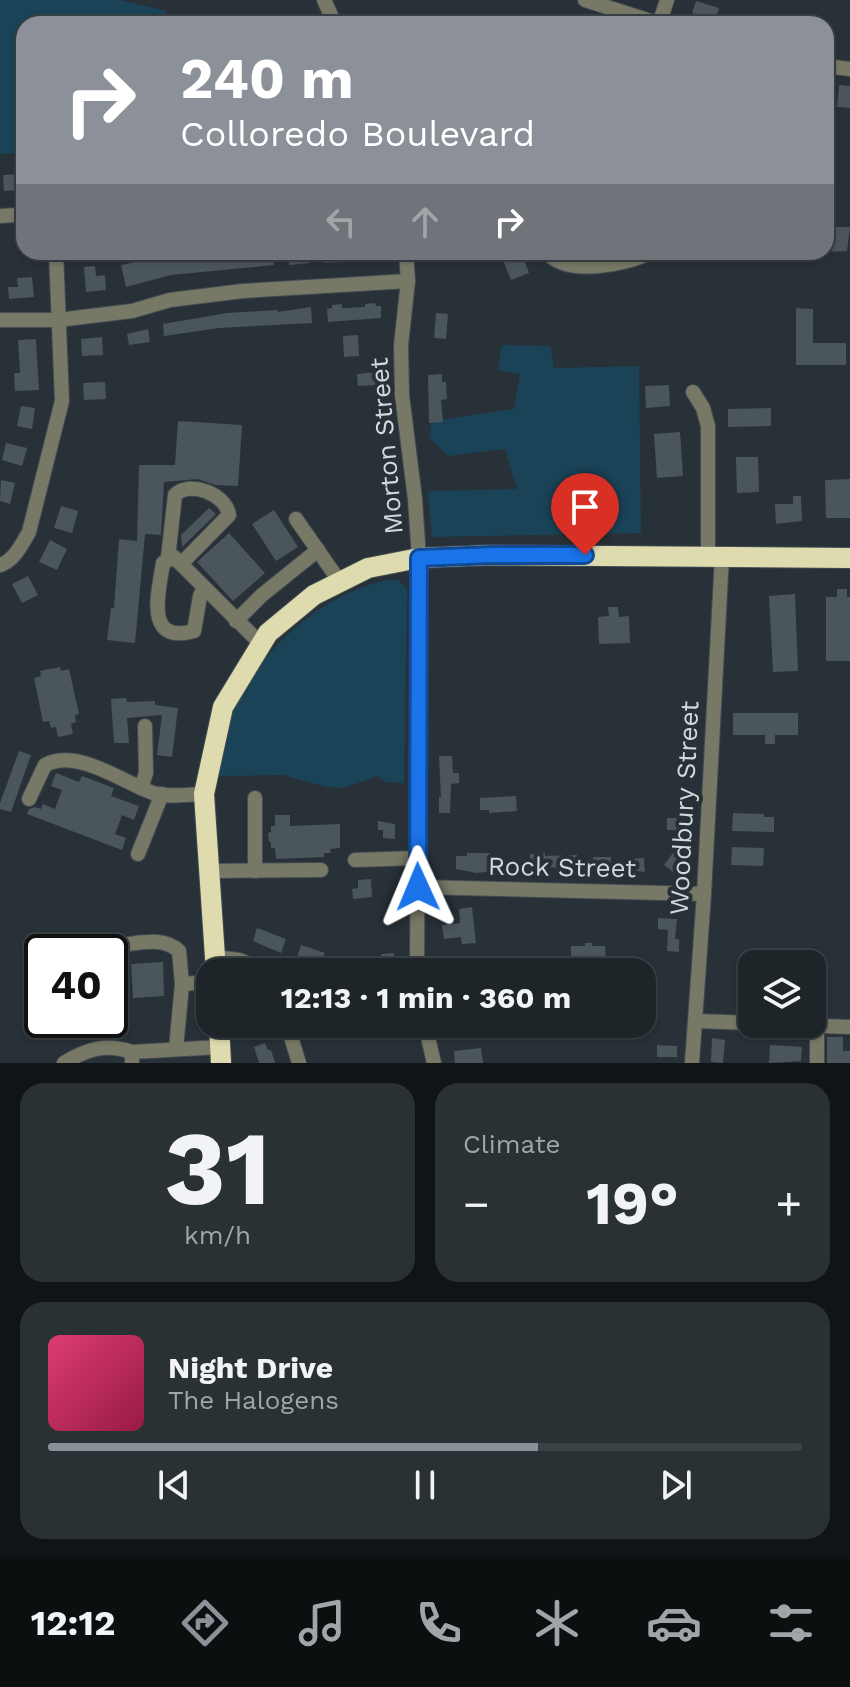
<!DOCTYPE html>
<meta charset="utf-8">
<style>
:root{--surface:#1d2529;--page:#2a3135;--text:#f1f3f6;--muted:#a0a5a8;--line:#3b4246;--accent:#8c9099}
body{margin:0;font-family:"Work Sans",sans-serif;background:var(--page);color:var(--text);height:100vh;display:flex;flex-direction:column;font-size:30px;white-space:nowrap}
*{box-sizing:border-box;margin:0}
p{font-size:26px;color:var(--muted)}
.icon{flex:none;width:44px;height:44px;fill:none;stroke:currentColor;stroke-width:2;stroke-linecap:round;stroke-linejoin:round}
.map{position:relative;height:1063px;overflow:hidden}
.side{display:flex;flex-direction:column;gap:20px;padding:20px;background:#101417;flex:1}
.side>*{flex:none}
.guide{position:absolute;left:16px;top:16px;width:818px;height:244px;border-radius:24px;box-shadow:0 2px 6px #0004,0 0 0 2px var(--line);background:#8c9099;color:#fff;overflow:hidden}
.controls{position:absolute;left:738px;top:950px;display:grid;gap:16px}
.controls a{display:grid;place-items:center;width:88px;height:88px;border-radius:16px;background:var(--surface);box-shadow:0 2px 6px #0004,0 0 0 2px var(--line);font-size:40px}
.speed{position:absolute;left:24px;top:934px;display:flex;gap:16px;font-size:40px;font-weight:700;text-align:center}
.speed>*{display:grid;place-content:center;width:104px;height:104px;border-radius:50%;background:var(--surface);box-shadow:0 2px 6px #0004,0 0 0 2px var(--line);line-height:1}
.speed .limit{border:4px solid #111;border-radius:12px;background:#fff;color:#111}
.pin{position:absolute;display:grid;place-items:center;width:68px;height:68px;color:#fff;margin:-82px -34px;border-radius:50% 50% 50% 0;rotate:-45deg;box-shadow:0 0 8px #0007}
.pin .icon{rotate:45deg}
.me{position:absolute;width:88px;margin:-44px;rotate:359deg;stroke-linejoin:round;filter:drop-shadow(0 0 6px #0008)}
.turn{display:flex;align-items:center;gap:28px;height:168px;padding:0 32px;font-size:36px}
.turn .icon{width:104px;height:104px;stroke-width:2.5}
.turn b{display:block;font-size:56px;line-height:68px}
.lanes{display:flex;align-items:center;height:76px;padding:0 32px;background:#0003;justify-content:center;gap:40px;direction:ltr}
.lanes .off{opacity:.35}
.big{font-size:60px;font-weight:700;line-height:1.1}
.side .card{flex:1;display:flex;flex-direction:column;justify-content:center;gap:12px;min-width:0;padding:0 28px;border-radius:24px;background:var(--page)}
.side .dial{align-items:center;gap:0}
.dial b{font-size:104px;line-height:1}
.song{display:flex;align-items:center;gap:24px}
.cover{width:96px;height:96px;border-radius:12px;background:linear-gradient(135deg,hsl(340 70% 55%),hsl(340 70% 35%))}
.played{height:8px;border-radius:4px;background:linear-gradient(90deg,var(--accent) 65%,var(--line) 65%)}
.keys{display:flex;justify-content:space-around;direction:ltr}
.heat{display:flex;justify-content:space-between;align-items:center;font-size:44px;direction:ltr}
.side .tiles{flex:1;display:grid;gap:20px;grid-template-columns:1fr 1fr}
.card:last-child{grid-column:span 2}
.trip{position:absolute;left:196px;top:958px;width:460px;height:80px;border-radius:24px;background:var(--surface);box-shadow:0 2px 6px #0004,0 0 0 2px var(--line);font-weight:700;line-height:80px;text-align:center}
.tab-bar{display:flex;height:128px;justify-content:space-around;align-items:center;background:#0c0f10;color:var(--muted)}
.tab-bar .icon{width:56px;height:56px}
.tab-bar .on{color:var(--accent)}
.tab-bar b{font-size:36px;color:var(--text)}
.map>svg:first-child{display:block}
.green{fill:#1a4358}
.building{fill:#4b565c}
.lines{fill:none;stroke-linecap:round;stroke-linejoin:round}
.minor-casing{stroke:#434c52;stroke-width:16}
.highway-casing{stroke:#434c52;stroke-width:22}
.minor{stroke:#787866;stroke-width:14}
.highway{stroke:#dedcaf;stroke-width:20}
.route-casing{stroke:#114b97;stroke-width:20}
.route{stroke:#1a73e8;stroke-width:14}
.labels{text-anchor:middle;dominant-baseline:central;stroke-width:8;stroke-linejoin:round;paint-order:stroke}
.street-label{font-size:26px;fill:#d3d9dd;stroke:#273137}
</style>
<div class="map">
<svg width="850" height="1063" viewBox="0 0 850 1063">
<rect width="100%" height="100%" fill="#273137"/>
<g class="green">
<path d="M0,0h120l46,11 -1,13h-141v129l-24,1z"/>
<path d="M502,345l48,1 4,22 85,-2 2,167 -209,4 -4,-46 89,-2 -12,-40 -57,7 -19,-19 3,-16 82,-12 6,-35 -22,-4z"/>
<path d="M387,580h11l9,9 -3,194 -19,-1 -7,-6 -34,12 -18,-1 -43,-12 -63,1c0,-89 82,-178 167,-196z"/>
</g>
<g class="building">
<path d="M696,1l23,7 -4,12 -23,-7z"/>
<path d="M732,14l37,5v5h-38z"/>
<path d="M839,85l11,1v22l-13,-1z"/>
<path d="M20,174l1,16 -17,1 -1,-16z"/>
<path d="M826,227h24l-3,24 -21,1z"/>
<path d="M214,252h25v2l34,-2 1,13 -103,10 -45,12 -5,-22 46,-10z"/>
<path d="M288,252h21l1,11 -21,2z"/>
<path d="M324,252h22v10l-22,1z"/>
<path d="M360,252h32v6l-32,2z"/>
<path d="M509,252h12l8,21 -18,7 -10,-25z"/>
<path d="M95,266l1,10 9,-1 1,15 -20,2 -2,-25z"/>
<path d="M32,277l2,20 -25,2 -1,-12h10l-1,-9z"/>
<path d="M375,303l1,3h5v12l-53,4 -1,-13 5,-1v-3l10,-1v4h5l18,-1v-3z"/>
<path d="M311,307l1,16 -93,5 -55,8 -1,-12 64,-11 51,-3v2z"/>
<path d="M796,308l17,1v34h33v22h-50z"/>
<path d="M436,313l12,1 -2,25 -12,-1z"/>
<path d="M148,329l2,13 -21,3 -2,-11z"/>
<path d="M358,335l1,21 -15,1 -1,-21z"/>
<path d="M102,337l1,18 -21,1 -1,-17z"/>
<path d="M36,339l3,51 -24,1 -1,-18h6l-2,-33z"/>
<path d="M376,372l1,13 -19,1 -1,-12z"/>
<path d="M442,374v8h4l1,17 -6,1 2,22 -14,1 -1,-48z"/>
<path d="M105,382l1,17 -22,1 -1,-17z"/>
<path d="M669,385l1,21 -24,2 -1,-22z"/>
<path d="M21,406l14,2 -3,21 -15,-3z"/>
<path d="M771,408v18l-43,1v-18z"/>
<path d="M178,421l64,4 -4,61 -23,-1 -17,-6 -34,3 -3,53 -16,-1 -10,109 -28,-3 4,-32h3l5,-69 18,2 2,-76h36z"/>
<path d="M680,432l3,44 -26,2 -3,-44z"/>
<path d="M6,443l21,5 -5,18 -20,-6z"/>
<path d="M736,457h22l1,35 -22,1z"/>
<path d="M850,479v39h-24l-1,-38z"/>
<path d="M1,480l14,3 -5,21 -10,-3z"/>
<path d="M793,496h8l1,25 -26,3 -1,-20h18z"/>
<path d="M61,506l17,5 -6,22 -18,-5z"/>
<path d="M209,508l7,6 -34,33 -1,-12z"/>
<path d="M274,510l24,37 -22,14 -24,-37z"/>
<path d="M229,533l36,40 -32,28 -36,-39z"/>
<path d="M50,540l17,9 -10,21 -18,-8z"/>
<path d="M28,576l10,19 -16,8 -10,-19z"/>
<path d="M837,589h10v8h3v64h-24v-64h11z"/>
<path d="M795,594l3,77 -25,1 -4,-76z"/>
<path d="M608,607h10l1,10 10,-1 1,27 -31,1 -1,-27 11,-1z"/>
<path d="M60,667l1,4 8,-2 10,45 -4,1 1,7 -5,2 2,10 -15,3 -2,-10 -5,1 -2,-7 -6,1 -9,-44 7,-2 -1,-5z"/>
<path d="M126,698l1,4 28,-1v4l23,3 -6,49 -15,-2 5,-40 -35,3 2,25h-15l-3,-44z"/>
<path d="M733,713h65v22h-23v9h-10v-9h-32z"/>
<path d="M19,751l12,4 -20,57 -11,-3v-6z"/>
<path d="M439,756h13l1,17h6v10l-8,1 -1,29h-11v-16h2z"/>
<path d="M56,773l23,9 3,-6 32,12 -3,8 28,10 -5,14 -12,-5 -7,19 11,4 -4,12 -95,-36 2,-5 6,-2 6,2 2,-5 12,5 7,-19 -11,-4z"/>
<path d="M516,796l1,15 -28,2v-3h-9v-12z"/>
<path d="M733,813l31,1v3h10v15l-42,-1z"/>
<path d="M275,815h15v11l50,-2v24l-10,1 1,4h-7v4l-48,2 -1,-11h-4v-6h-2l-1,-9 3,-1v-6h4z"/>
<rect x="667" y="818" width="19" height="12"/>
<path d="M378,821l17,3v15l-12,-1v-8h-5z"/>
<path d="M732,847l32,1 -1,18 -32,-1z"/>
<path d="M676,849l9,7 -12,16 -9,-7z"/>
<path d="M467,853h23v3h7v15l-21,2 -20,-4v-13h11z"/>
<path d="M545,853v3l32,-1 1,14 -48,-3v-12z"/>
<path d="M593,857h18v12l-18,1z"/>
<path d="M644,858l1,14 -18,-2v-11z"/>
<path d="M371,879l1,18 -19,2 -1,-10 6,-1v-8z"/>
<path d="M472,907l4,36 -14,1 -1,-7 -17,2 -2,-14 18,-2 -1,-14z"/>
<path d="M658,918l19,1 -2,20h4v13l-12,-1 1,-21 -10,-1z"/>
<path d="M257,928l29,11 -5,14 -28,-12z"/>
<path d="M585,943h7v3h13l1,20 -35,1v-21h14z"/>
<path d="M301,945l24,8 -5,14 -24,-7z"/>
<path d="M394,953l2,19h-14l-1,-18z"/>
<path d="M340,958l24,6 -2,8h-26z"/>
<path d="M163,962l1,34 -31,2 -2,-34z"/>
<path d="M827,1037h16v14h7v12h-23z"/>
<path d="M712,1038l13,2 -2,23 -12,-1z"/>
<path d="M265,1043l3,7h3l4,13h-16l-5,-16z"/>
<path d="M657,1045l20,1v11h-20z"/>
<path d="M770,1045l32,2 -1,14 -32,2z"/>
<path d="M481,1048l2,15h-28l-1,-12z"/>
</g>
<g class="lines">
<defs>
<g id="minor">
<path d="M324,0l11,24"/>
<path d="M585,0l75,24"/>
<path d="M659,24l8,-24"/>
<path d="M826,66l24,3"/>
<path d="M0,216l16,-1 8,4"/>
<path d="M406,252l2,29 -7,64 1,50 13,104 4,59 -2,414"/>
<path d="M547,252c18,25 80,13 104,0"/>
<path d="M0,320h58l74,-9 38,-11 73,-9 165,-10"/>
<path d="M693,392l10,16 5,18v130"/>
<path d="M296,519l44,63"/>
<path d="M168,558l7,-63c15,-15 51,-1 54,20l-48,49"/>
<path d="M0,565c14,-4 22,-21 29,-33l33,-131 -6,-149"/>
<path d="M204,588l-4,8 -6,35c-51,14 -35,-40 -31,-68l11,-6 87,87"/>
<path d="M236,621l26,-26 56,-45"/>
<path d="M141,788l5,-15 -1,-47"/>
<path d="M255,798v73"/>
<path d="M29,799l16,-34c33,-17 77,17 108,28 16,5 35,1 51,1"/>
<path d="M138,854l24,-60"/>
<path d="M355,860l62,-2"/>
<path d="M208,871l113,-1"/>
<path d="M418,887l286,7"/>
<path d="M128,944c18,-2 37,-6 51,7l3,33"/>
<path d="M215,957l24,3 31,12"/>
<path d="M696,1021l56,2"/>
<path d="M287,1024l12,39"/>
<path d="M425,1024l9,39"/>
<path d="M767,1024l83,3"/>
<path d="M176,1049l6,-65 28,-2"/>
<path d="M64,1063c23,-14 42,-20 68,-11"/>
<path d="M132,1063v-11l88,-5"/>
<path d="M692,1063l12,-169 18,-338"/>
<path d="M817,1063v-37"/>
</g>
<g id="highway">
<path d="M216,972l-12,-178 19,-87 45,-74 46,-38 54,-27 51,-10 73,-3 358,3"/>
<path d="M219,1024l2,39"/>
</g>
</defs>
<use href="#minor" class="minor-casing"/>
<use href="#highway" class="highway-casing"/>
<use href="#minor" class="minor"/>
<use href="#highway" class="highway"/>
</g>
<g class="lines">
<defs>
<path id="route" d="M418,887l1,-329 73,-3h93"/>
</defs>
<use href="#route" class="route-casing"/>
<use href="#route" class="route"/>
</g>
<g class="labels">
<g class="street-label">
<text transform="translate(386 446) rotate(-95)">Morton Street</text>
<text transform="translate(684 808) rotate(-87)">Woodbury Street</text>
<text transform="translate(562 867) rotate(1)">Rock Street</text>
</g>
</g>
</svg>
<div class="controls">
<a><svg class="icon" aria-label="layers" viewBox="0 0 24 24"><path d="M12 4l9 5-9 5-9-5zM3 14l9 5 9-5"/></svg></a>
</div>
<div class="speed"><div class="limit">40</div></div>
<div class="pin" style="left:585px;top:555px;background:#d93025"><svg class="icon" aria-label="arrive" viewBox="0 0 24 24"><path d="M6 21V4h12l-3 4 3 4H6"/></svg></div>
<svg class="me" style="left:418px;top:887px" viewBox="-20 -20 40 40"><path d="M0-17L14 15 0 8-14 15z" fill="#1a73e8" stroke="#fff" stroke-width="4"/></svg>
<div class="trip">12:13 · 1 min · 360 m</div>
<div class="guide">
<div class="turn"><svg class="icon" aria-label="right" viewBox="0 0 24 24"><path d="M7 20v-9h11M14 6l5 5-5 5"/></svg><div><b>240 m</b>Colloredo Boulevard</div></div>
<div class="lanes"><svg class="icon off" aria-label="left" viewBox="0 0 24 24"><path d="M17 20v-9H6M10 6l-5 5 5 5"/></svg><svg class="icon off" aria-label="ahead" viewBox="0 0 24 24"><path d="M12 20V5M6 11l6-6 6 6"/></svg><svg class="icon" aria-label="right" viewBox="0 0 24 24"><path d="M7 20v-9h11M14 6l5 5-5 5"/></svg></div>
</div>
</div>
<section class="side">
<div class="tiles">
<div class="card dial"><b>31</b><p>km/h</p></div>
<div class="card"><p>Climate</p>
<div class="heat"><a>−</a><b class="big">19°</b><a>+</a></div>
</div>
<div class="card">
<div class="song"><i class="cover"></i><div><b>Night Drive</b><p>The Halogens</p></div></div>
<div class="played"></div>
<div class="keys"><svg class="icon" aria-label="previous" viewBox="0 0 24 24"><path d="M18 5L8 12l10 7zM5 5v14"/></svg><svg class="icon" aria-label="pause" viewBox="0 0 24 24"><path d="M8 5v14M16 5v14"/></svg><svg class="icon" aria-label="next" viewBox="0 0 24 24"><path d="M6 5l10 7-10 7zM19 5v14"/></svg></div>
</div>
</div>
</section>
<nav class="tab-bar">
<b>12:12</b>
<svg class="icon on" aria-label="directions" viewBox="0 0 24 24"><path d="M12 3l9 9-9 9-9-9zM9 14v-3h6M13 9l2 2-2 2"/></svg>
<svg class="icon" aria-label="music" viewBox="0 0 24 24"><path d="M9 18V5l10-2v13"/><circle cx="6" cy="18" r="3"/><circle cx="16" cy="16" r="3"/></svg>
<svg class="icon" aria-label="phone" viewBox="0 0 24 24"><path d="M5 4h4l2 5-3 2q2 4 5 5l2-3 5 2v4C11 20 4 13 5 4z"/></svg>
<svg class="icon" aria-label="climate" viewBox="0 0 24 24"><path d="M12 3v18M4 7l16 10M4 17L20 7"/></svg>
<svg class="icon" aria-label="car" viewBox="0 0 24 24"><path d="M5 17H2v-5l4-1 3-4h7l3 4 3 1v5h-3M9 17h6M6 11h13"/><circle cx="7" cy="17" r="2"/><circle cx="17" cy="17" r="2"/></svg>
<svg class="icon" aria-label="filters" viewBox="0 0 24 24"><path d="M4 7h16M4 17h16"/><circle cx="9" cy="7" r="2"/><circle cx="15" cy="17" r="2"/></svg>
</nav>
